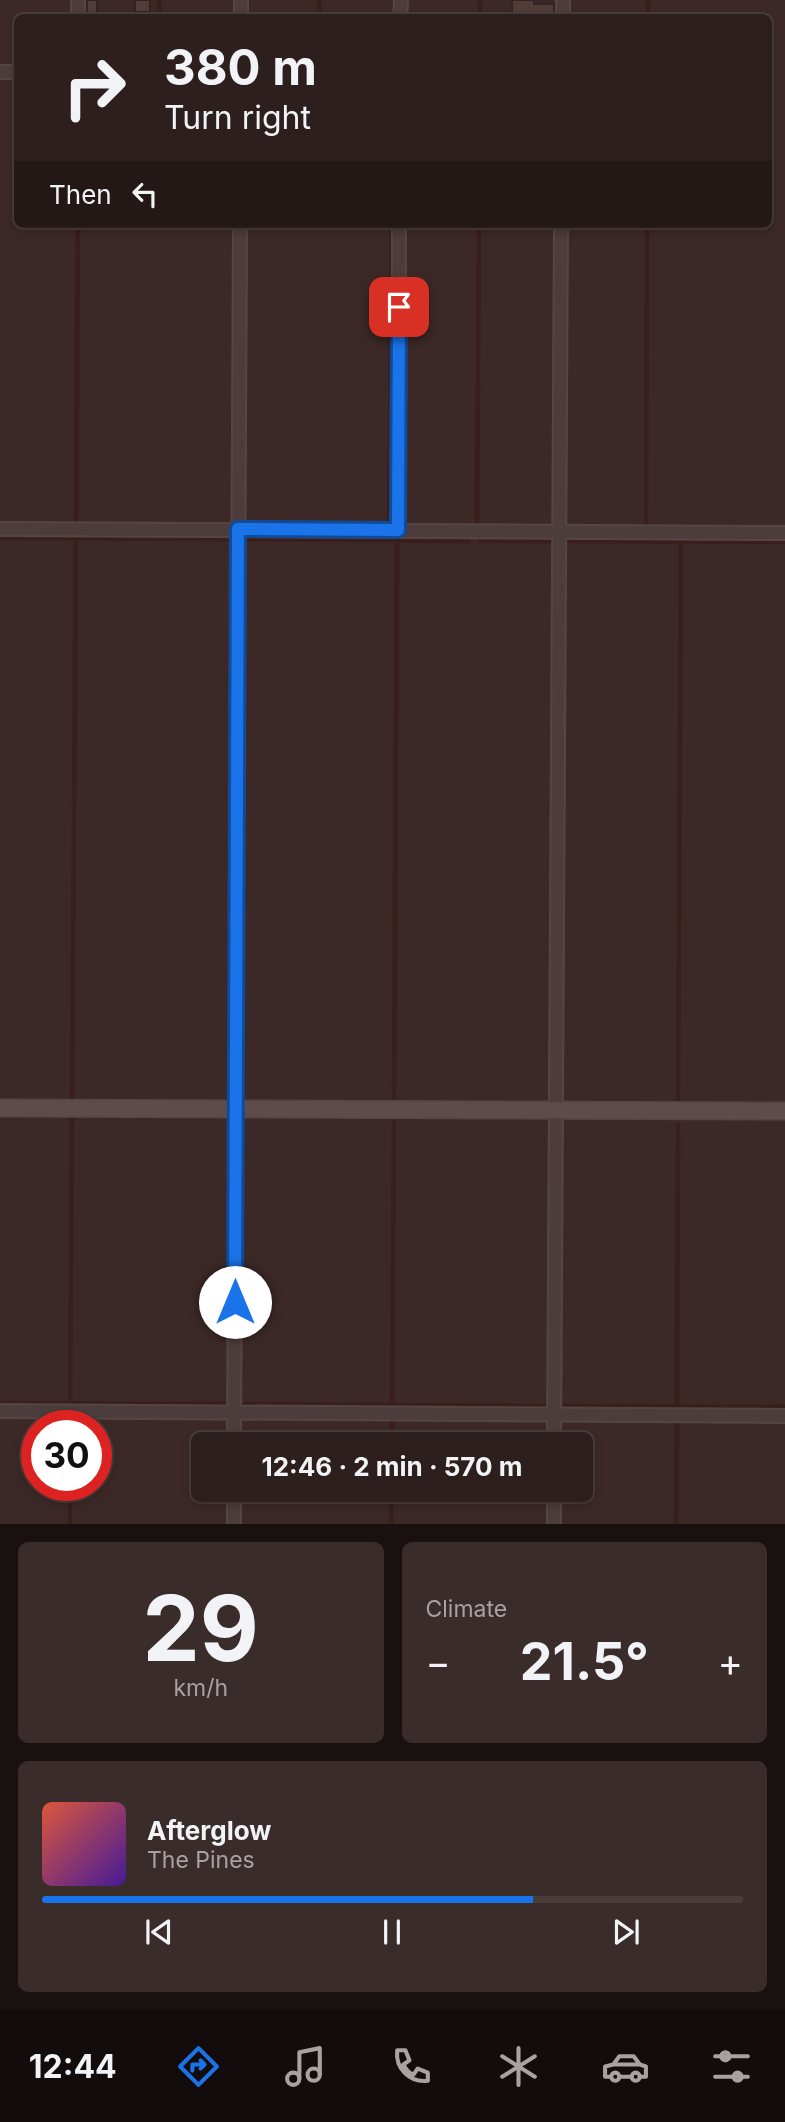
<!DOCTYPE html>
<meta charset="utf-8">
<style>
:root{--surface:#2d1f1d;--page:#392c2a;--text:#f1f3f6;--muted:#a7a2a4;--line:#483d3b;--accent:#1a73e8}
body{margin:0;font-family:Inter,sans-serif;background:var(--page);color:var(--text);height:100vh;display:flex;flex-direction:column;font-size:26px;white-space:nowrap}
*{box-sizing:border-box;margin:0}
p{font-size:23px;color:var(--muted)}
.icon{flex:none;width:38px;height:38px;fill:none;stroke:currentColor;stroke-width:2;stroke-linecap:round;stroke-linejoin:round}
.map{position:relative;height:1524px;overflow:hidden}
.side{display:flex;flex-direction:column;gap:18px;padding:18px;background:#191110;flex:1}
.side>*{flex:none}
.guide{position:absolute;left:14px;top:14px;width:758px;height:214px;border-radius:10px;box-shadow:0 4px 10px #0003,0 0 0 2px var(--line);background:#2d1f1d;color:var(--text);overflow:hidden}
.speed{position:absolute;left:21px;top:1410px;display:flex;gap:14px;font-size:35px;font-weight:700;text-align:center}
.speed>*{display:grid;place-content:center;width:91px;height:91px;border-radius:50%;background:var(--surface);box-shadow:0 4px 10px #0003,0 0 0 2px var(--line);line-height:1}
.speed .limit{border:10px solid #d22;background:#fff;color:#111}
.pin{position:absolute;display:grid;place-items:center;width:60px;height:60px;color:#fff;margin:-30px;border-radius:14px;box-shadow:0 4px 10px #0006}
.me{position:absolute;width:77px;margin:-38px;rotate:0deg;stroke-linejoin:round;filter:drop-shadow(0 0 5px #0008)}
.turn{display:flex;align-items:center;gap:24px;height:147px;padding:0 35px;font-size:32px}
.turn .icon{width:91px;height:91px;stroke-width:2.5}
.turn b{display:block;font-size:49px;line-height:60px}
.then{display:flex;align-items:center;height:66px;padding:0 35px;background:#0003;gap:14px;font-size:26px}
.big{font-size:52px;font-weight:700;line-height:1.1}
.side .widget{flex:1;display:flex;flex-direction:column;justify-content:center;gap:10px;min-width:0;padding:0 24px;border-radius:10px;background:var(--page)}
.side .dial{align-items:center;gap:0}
.dial b{font-size:91px;line-height:1}
.song{display:flex;align-items:center;gap:21px}
.cover{width:84px;height:84px;border-radius:10px;background:linear-gradient(135deg,hsl(10 70% 55%),hsl(260 70% 35%))}
.played{height:7px;border-radius:4px;background:linear-gradient(90deg,var(--accent) 70%,var(--line) 70%)}
.keys{display:flex;justify-content:space-around;direction:ltr}
.heat{display:flex;justify-content:space-between;align-items:center;font-size:38px;direction:ltr}
.side .tiles{flex:1;display:grid;gap:18px;grid-template-columns:1fr 1fr}
.widget:last-child{grid-column:span 2}
.trip{position:absolute;left:191px;top:1432px;width:402px;height:70px;border-radius:10px;background:var(--surface);box-shadow:0 4px 10px #0003,0 0 0 2px var(--line);font-weight:700;line-height:70px;text-align:center}
.menu{display:flex;height:112px;justify-content:space-around;align-items:center;background:#120c0c;color:var(--muted)}
.menu .icon{width:49px;height:49px}
.menu .selected{color:var(--accent)}
.menu b{font-size:32px;color:var(--text)}
.map>svg:first-child{display:block}
.lines{fill:none;stroke-linecap:round;stroke-linejoin:round}
.stream{stroke:#391e1b;stroke-width:4.5}
.building{fill:#523c3a;stroke:#332322;stroke-width:2}
.street-casing{stroke:#554644;stroke-width:16}
.secondary-casing{stroke:#554644;stroke-width:19}
.street{stroke:#4c3c3b;stroke-width:12}
.secondary{stroke:#5f4c4a;stroke-width:16}
.route-casing{stroke:#114b97;stroke-width:18}
.route{stroke:#1a73e8;stroke-width:12}
</style>
<div class="map">
<svg width="785" height="1524" viewBox="0 0 785 1524">
<rect width="100%" height="100%" fill="#3c2927"/>
<g class="lines">
<g class="stream">
<path d="M159,0v18"/>
<path d="M319,0v18"/>
<path d="M480,18v-18"/>
<path d="M648,18v-18"/>
<path d="M76,523l2,-299"/>
<path d="M389,523l3,-299"/>
<path d="M477,525l2,-301"/>
<path d="M646,527l1,-303"/>
<path d="M0,538l230,1"/>
<path d="M242,539l227,2"/>
<path d="M480,541h72"/>
<path d="M565,541l220,1"/>
<path d="M72,1099l4,-566"/>
<path d="M394,1100l3,-560"/>
<path d="M678,1102l3,-560"/>
<path d="M0,1403l228,1"/>
<path d="M238,1404l308,2"/>
<path d="M561,1406l224,1"/>
<path d="M70,1408l2,-289"/>
<path d="M392,1408l2,-287"/>
<path d="M677,1411l1,-286"/>
<path d="M70,1426v-8"/>
<path d="M392,1444v-25"/>
<path d="M70,1524v-38"/>
<path d="M391,1524v-35"/>
<path d="M676,1524l1,-102"/>
</g>
</g>
<g class="building">
<rect x="87" y="0" width="10" height="18"/>
<rect x="135" y="0" width="15" height="12"/>
<path d="M512,0h22v4h20v10h-20l-2,4h-18v-3h-2z"/>
</g>
<g class="lines">
<defs>
<g id="street">
<path d="M241,0v18"/>
<path d="M78,18v-18"/>
<path d="M400,18l1,-18"/>
<path d="M563,18v-18"/>
<path d="M0,72h18"/>
<path d="M0,529l785,4"/>
<path d="M398,530l1,-306"/>
<path d="M0,1411l785,5"/>
<path d="M234,1444l6,-1220"/>
<path d="M554,1444l7,-1220"/>
<path d="M234,1524v-35"/>
<path d="M554,1524v-35"/>
</g>
<path id="secondary" d="M0,1108l785,3"/>
</defs>
<use href="#street" class="street-casing"/>
<use href="#secondary" class="secondary-casing"/>
<use href="#street" class="street"/>
<use href="#secondary" class="secondary"/>
</g>
<g class="lines">
<defs>
<path id="route" d="M235,1302l3,-773 160,1 1,-223"/>
</defs>
<use href="#route" class="route-casing"/>
<use href="#route" class="route"/>
</g>
</svg>
<div class="speed"><div class="limit">30</div></div>
<div class="pin" style="left:399px;top:307px;background:#d93025"><svg class="icon" aria-label="arrive" viewBox="0 0 24 24"><path d="M6 21V4h12l-3 4 3 4H6"/></svg></div>
<svg class="me" style="left:235px;top:1302px" viewBox="-20 -20 40 40"><circle r="19" fill="#fff"/><path d="M0-13L10 11 0 6-10 11z" fill="#1a73e8"/></svg>
<div class="trip">12:46 · 2 min · 570 m</div>
<div class="guide">
<div class="turn"><svg class="icon" aria-label="right" viewBox="0 0 24 24"><path d="M7 20v-9h11M14 6l5 5-5 5"/></svg><div><b>380 m</b>Turn right</div></div>
<div class="then">Then<svg class="icon" aria-label="left" viewBox="0 0 24 24"><path d="M17 20v-9H6M10 6l-5 5 5 5"/></svg></div>
</div>
</div>
<section class="side">
<div class="tiles">
<div class="widget dial"><b>29</b><p>km/h</p></div>
<div class="widget"><p>Climate</p>
<div class="heat"><a>−</a><b class="big">21.5°</b><a>+</a></div>
</div>
<div class="widget">
<div class="song"><i class="cover"></i><div><b>Afterglow</b><p>The Pines</p></div></div>
<div class="played"></div>
<div class="keys"><svg class="icon" aria-label="previous" viewBox="0 0 24 24"><path d="M18 5L8 12l10 7zM5 5v14"/></svg><svg class="icon" aria-label="pause" viewBox="0 0 24 24"><path d="M8 5v14M16 5v14"/></svg><svg class="icon" aria-label="next" viewBox="0 0 24 24"><path d="M6 5l10 7-10 7zM19 5v14"/></svg></div>
</div>
</div>
</section>
<nav class="menu">
<b>12:44</b>
<svg class="icon selected" aria-label="directions" viewBox="0 0 24 24"><path d="M12 3l9 9-9 9-9-9zM9 14v-3h6M13 9l2 2-2 2"/></svg>
<svg class="icon" aria-label="music" viewBox="0 0 24 24"><path d="M9 18V5l10-2v13"/><circle cx="6" cy="18" r="3"/><circle cx="16" cy="16" r="3"/></svg>
<svg class="icon" aria-label="phone" viewBox="0 0 24 24"><path d="M5 4h4l2 5-3 2q2 4 5 5l2-3 5 2v4C11 20 4 13 5 4z"/></svg>
<svg class="icon" aria-label="climate" viewBox="0 0 24 24"><path d="M12 3v18M4 7l16 10M4 17L20 7"/></svg>
<svg class="icon" aria-label="car" viewBox="0 0 24 24"><path d="M5 17H2v-5l4-1 3-4h7l3 4 3 1v5h-3M9 17h6M6 11h13"/><circle cx="7" cy="17" r="2"/><circle cx="17" cy="17" r="2"/></svg>
<svg class="icon" aria-label="filters" viewBox="0 0 24 24"><path d="M4 7h16M4 17h16"/><circle cx="9" cy="7" r="2"/><circle cx="15" cy="17" r="2"/></svg>
</nav>
